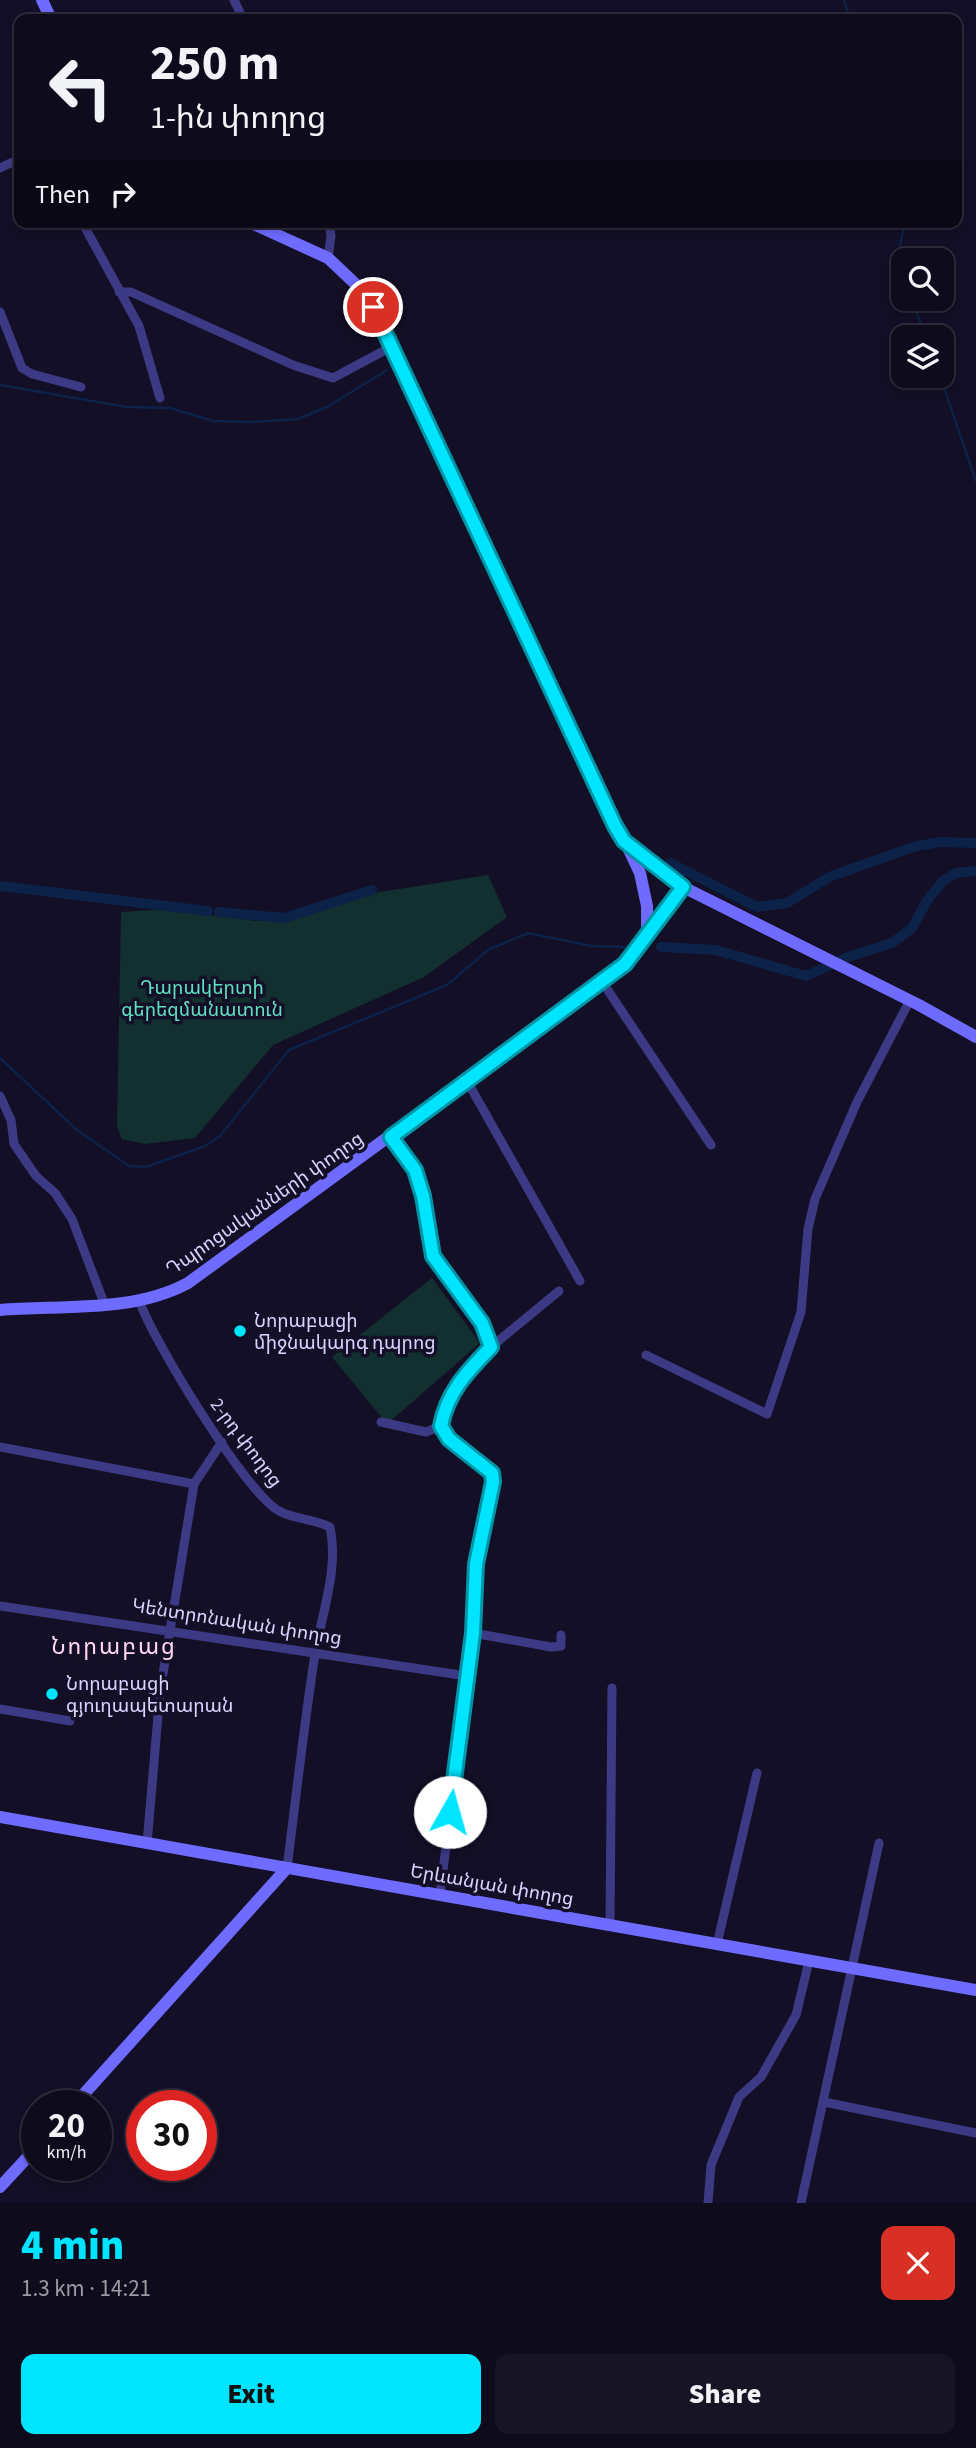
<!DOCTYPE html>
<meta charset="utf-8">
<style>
:root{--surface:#0e0b1c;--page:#171425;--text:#f1f3f6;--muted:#9b9ba3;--line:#2e2b3b;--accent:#00e5ff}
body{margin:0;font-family:"Source Sans 3","Noto Sans Armenian",sans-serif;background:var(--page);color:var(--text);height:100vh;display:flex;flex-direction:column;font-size:26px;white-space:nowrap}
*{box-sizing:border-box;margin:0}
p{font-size:23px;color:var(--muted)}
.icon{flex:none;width:38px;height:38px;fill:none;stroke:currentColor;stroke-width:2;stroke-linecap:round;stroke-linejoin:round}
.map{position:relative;height:2203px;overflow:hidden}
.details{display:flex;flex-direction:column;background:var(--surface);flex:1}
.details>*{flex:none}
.guide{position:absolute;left:14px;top:14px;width:948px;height:214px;border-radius:14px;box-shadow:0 4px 10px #0003,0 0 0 2px var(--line);background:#0e0b1c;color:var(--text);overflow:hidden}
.tools{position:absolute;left:891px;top:248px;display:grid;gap:14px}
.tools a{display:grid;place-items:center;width:63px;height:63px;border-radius:14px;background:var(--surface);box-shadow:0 4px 10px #0003,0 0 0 2px var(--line);font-size:35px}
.speed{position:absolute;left:21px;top:2090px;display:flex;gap:14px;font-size:35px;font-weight:700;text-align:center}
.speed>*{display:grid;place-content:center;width:91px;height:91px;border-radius:50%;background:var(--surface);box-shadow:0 4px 10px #0003,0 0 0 2px var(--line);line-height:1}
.speed small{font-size:18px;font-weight:400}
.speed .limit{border:10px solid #d22;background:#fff;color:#111}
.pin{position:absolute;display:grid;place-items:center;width:60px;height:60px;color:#fff;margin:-30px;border:4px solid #fff;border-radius:50%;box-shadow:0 2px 7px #0007}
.me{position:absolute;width:77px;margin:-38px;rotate:7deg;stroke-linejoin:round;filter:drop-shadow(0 0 5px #0008)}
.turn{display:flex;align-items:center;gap:24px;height:147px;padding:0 21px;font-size:32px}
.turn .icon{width:91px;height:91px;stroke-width:2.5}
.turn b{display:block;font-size:49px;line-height:60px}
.then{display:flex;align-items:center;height:66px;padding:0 21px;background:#0003;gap:14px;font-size:26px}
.round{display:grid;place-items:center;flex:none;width:74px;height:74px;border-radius:14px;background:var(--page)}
.summary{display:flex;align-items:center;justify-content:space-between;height:119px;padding:0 21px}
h1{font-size:42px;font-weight:800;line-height:52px;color:var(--accent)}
.primary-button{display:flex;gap:14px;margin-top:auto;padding:14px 21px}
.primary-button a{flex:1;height:80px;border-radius:14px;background:var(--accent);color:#111;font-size:28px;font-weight:800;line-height:80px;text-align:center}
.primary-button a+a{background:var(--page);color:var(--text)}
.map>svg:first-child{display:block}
</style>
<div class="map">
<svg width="976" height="2203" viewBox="0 0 976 2203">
<rect width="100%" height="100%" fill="#130f26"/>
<g fill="#12302f">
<polygon points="488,875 507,917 424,977 273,1045 195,1138 145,1144 122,1139 117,1127 121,912 167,909 256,921 289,921 380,892"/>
<polygon points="432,1278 480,1343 387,1424 332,1357"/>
</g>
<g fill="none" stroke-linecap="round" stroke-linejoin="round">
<g stroke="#0c2248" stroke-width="2.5">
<polyline points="844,0 850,19"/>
<polyline points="900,245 905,222"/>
<polyline points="899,259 903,276"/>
<polyline points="912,299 926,338"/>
<polyline points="940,376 976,481"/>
<polyline points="0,385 127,407 170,408 213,421 251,422 298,419 327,407 387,370"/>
<polyline points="0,1058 77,1130 129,1166 146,1167 205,1146 220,1136 289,1050 447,985 488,950 528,933 592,946 624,947"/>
</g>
<g stroke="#0c2248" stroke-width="10">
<polyline points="670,863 757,907 787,903 829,877 916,846 941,842 976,843"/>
<polyline points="0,886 208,911"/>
<polyline points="219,912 284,918 372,890"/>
<polyline points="661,947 716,950 806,976 848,957 892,943 912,928 928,899 943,881 956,873 976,871"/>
</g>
<g stroke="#3d3a85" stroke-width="9">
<polyline points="234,0 243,19"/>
<polyline points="0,168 19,159"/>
<polyline points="82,222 139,326 160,398"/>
<polyline points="328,258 331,236 329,222"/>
<polyline points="119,292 131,292 293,365 333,378 391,347"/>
<polyline points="0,312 22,368 32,374 81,387"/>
<polyline points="601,980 711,1145"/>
<polyline points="467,1081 580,1281"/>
<polyline points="0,1096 11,1120 14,1144 36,1176 55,1193 72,1219 104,1303"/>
<path d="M391,1137L415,1170L423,1196L433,1256L482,1323L491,1347C468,1371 447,1392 441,1426L449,1439L492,1473L493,1482L476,1564L473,1633L440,1894"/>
<path d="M139,1300C152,1339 246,1493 279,1511C293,1519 314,1519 330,1527C339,1568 322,1613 315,1654C304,1725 296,1797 287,1868"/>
<polyline points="491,1347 559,1291"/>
<polyline points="646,1355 767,1414 801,1312 808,1229 815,1199 857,1102 910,1000"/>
<polyline points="381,1422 426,1432 441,1426"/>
<polyline points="0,1447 194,1484"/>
<polyline points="0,1606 467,1676"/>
<polyline points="473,1633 551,1647 561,1646 561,1635"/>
<polyline points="0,1709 70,1721"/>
<polyline points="147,1844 160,1692 194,1484 222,1442"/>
<polyline points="610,1925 612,1688"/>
<polyline points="717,1944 757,1773"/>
<polyline points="824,2102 976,2133"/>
<polyline points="708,2203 711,2165 739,2097 761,2077 796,2015 809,1961"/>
<polyline points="801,2203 879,1843"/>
</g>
<g stroke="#6f6bff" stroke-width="12">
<polyline points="42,0 51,19"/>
<polyline points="249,222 328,258 366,294 640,873 647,906 647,938"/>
<polyline points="629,844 683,887 919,1005 976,1037"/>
<path d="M0,1310C61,1305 133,1313 188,1283L625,964L683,887"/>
<polyline points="0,1817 976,1990"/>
<polyline points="74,2105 287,1868"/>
<polyline points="0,2187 37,2147"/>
</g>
</g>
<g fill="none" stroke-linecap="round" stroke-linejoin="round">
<g stroke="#0095a6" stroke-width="18">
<path id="route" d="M373,307L615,826L624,841L683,887L625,964L391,1137L415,1170L423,1196L433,1256L482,1323L491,1347C468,1371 447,1392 441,1426L449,1439L492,1473L493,1482L476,1564L473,1633L450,1812"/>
</g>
<use href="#route" stroke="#00e5ff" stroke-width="12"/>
</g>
<g fill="#00e5ff" stroke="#130f26" stroke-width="2.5">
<circle cx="240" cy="1331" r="7"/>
<circle cx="52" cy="1694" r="7"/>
</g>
<g text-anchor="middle" stroke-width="7" stroke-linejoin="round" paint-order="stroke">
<g font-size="19" fill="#5fe0c0" stroke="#130f26">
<text x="202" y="994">Դարակերտի<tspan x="202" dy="22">գերեզմանատուն</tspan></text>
</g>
<g font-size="19" fill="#d9d4ff" stroke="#130f26">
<text transform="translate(264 1203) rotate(-35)" y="7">Դպրոցականների փողոց</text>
<text transform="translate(247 1442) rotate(53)" y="7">2-րդ փողոց</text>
<text transform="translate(237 1621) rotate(9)" y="7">Կենտրոնական փողոց</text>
<text transform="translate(492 1884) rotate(10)" y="7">Երևանյան փողոց</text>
</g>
<g font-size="19" fill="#d9d4ff" stroke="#130f26" text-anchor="start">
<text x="254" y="1327">Նորաբացի<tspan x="254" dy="22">միջնակարգ դպրոց</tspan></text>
<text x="66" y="1690">Նորաբացի<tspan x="66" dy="22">գյուղապետարան</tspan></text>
</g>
<g font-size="23" letter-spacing="2" fill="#ffd6f0" stroke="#130f26">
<text x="114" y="1654">Նորաբաց</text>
</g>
</g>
</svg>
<div class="tools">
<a><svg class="icon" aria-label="search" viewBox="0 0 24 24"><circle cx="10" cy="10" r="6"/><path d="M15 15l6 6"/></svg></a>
<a><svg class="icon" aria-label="layers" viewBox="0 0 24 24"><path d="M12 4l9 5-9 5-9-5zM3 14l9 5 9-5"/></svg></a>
</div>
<div class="speed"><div>20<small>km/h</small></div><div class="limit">30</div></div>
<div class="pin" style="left:373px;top:307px;background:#d93025"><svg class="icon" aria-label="arrive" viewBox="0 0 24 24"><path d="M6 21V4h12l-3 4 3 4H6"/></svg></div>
<svg class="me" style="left:450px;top:1812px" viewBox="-20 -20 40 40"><circle r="19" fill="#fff"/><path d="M0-13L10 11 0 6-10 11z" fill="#00e5ff"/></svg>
<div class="guide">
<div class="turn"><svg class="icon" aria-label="left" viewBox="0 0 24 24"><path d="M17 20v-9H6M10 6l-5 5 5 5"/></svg><div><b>250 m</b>1-ին փողոց</div></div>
<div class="then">Then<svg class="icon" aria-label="right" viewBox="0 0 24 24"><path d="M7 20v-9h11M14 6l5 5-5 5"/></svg></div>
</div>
</div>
<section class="details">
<div class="summary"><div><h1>4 min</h1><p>1.3 km · 14:21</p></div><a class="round" style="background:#d93025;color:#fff"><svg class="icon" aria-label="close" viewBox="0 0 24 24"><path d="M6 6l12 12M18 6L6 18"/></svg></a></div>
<div class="primary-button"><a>Exit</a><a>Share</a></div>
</section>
